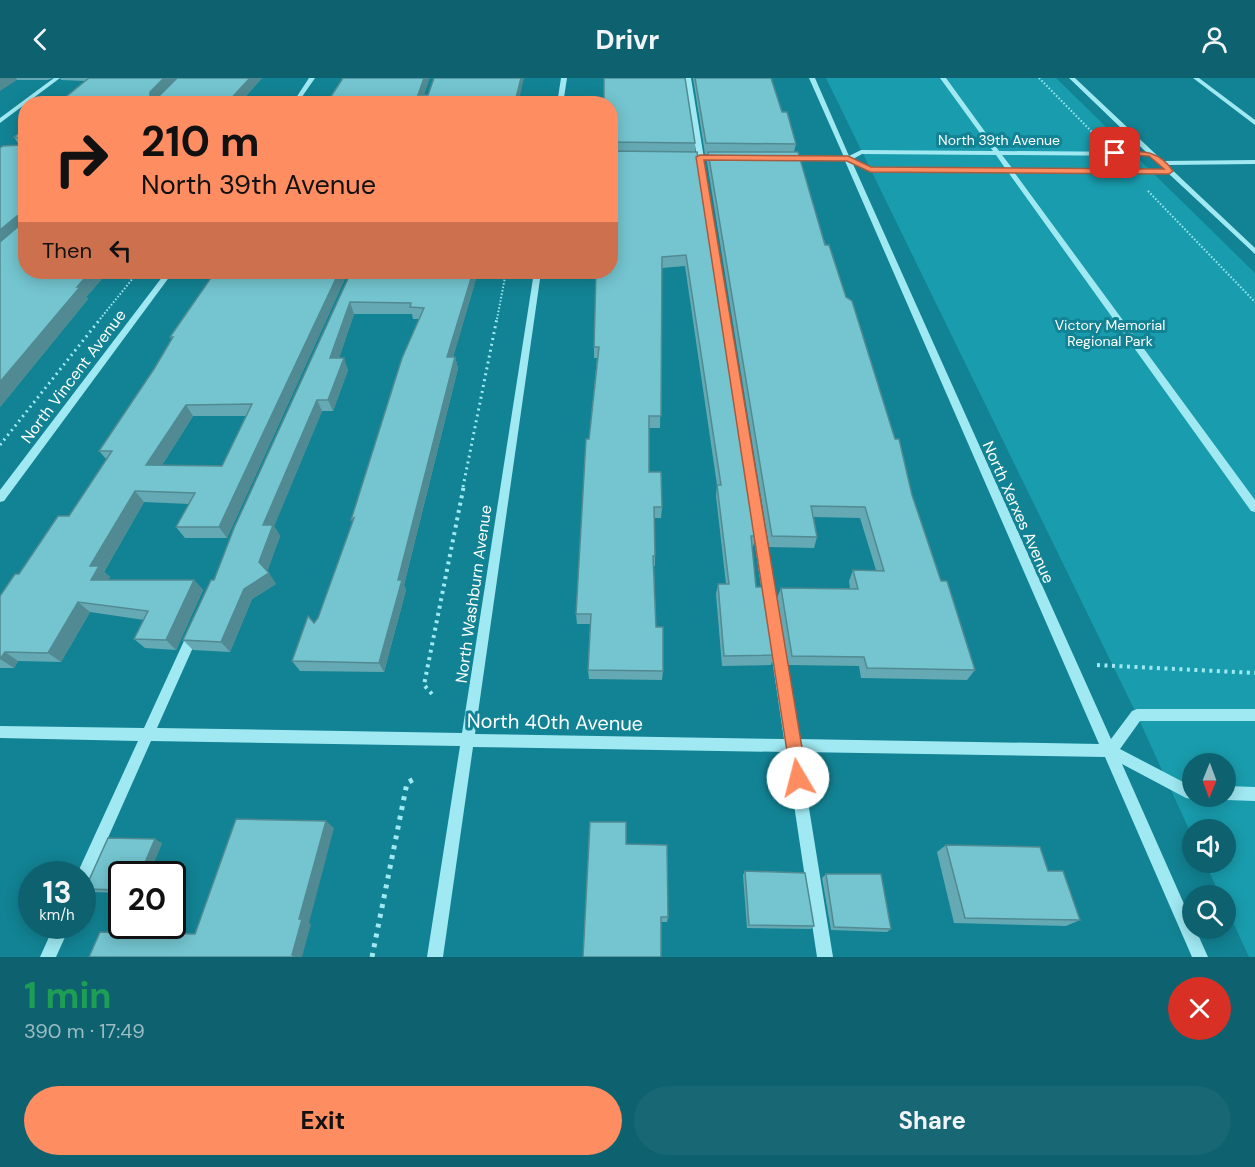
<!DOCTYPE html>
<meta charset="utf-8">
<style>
:root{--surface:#0e626f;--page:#176874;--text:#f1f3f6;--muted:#9bbcc3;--accent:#ff8d62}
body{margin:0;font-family:"DM Sans",sans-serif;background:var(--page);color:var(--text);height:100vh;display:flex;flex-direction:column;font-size:22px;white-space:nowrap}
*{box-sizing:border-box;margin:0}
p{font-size:20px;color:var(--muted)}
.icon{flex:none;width:33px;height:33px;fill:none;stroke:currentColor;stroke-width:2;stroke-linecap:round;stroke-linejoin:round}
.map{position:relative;height:879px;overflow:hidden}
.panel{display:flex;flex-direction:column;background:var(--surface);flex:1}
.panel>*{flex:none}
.top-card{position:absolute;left:18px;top:18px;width:600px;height:183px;border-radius:24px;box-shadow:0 3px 15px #0003;background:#ff8d62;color:#111;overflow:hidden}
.needle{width:39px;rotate:181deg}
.tools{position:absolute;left:1182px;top:675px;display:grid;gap:12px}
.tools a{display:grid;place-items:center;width:54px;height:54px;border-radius:50%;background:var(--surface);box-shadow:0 3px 15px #0003;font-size:30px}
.speed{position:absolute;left:18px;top:783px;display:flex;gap:12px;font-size:30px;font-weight:700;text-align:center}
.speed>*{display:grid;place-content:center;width:78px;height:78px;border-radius:50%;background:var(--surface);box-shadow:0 3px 15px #0003;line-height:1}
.speed small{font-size:15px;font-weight:400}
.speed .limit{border:3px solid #111;border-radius:9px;background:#fff;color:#111}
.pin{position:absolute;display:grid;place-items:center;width:51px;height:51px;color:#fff;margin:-26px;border-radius:12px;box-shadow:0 3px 9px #0006}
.me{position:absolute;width:66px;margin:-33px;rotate:352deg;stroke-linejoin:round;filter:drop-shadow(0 0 4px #0008)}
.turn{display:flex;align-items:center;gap:21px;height:126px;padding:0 24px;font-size:27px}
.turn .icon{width:78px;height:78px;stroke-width:2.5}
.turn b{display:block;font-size:42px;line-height:51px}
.then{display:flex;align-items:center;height:57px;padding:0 24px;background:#0003;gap:12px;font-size:22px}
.round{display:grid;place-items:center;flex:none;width:63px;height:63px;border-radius:32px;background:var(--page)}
.headline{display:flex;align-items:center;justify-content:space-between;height:102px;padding:0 24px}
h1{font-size:36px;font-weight:700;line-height:45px;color:#1e9e55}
.action{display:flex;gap:12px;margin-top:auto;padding:12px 24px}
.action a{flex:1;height:69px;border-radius:36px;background:var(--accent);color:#111;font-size:24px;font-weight:700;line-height:69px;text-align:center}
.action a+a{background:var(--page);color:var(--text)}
header{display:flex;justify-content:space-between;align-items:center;height:78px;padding:0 24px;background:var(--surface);font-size:27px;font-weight:700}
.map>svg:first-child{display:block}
</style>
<header><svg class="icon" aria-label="back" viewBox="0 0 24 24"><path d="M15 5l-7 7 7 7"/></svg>Drivr<svg class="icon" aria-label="person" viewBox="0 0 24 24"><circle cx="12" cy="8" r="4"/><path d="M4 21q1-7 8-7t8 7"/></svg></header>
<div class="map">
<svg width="1255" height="879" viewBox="0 0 1255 879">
<rect width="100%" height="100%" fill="#128394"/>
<path fill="#199dae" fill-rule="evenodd" d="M826,0H1056L1255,195V879H1249L1226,829V818L1220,817L1205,785L1226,784V752H1192V758L1137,637ZM1192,686H1226V718H1192Z"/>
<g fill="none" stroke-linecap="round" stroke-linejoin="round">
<g stroke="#a0e9f3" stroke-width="2" stroke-dasharray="1.5 2" stroke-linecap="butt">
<polyline points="1039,0 1093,55"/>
<polyline points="1148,113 1255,224"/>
<polyline points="100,241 138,194"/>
<polyline points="497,241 506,194"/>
</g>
<g stroke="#a0e9f3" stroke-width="3" stroke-dasharray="2 4" stroke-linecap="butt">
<polyline points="0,367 101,240"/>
<polyline points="463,409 497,240"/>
</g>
<g stroke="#a0e9f3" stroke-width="4" stroke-dasharray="3 4.5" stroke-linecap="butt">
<polyline points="1097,587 1255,595"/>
<polyline points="432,616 424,607 464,407"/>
</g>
<polyline stroke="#a0e9f3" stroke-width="5" stroke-dasharray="4 6" stroke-linecap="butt" points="372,879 407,705 414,701"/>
<g fill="#a0e9f3" fill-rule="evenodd">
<polygon points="54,0 60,0 0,45 0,40"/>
<polygon points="309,0 315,0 297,26 292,26"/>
<polygon points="561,0 567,0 563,26 557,26"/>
<path d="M685,0H691L798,661L1099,666L845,83L788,82L785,80L788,78L844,79L809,0H815L849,78L861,72L993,73L940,0H946L999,73L1146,74L1069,0H1075L1163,83L1255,82V86L1167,87L1255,170V176L1168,95L1014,94L1255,422V434L1251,433L1008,94L870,93L853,86L1111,661L1132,633L1137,631H1255V643H1140L1120,671L1187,706L1192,707V718L1197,719L1192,721L1186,720L1122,686L1192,844V850H1195L1208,879H1192L1105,679L800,674L833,879H817L786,674L473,669L443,879H427L460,668L151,663L87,807L82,809V796H77L138,663L0,660V648L144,650L189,552L193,551L197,552L199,556L157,650L462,655L534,194H541L475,656L784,661ZM862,76L996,77L1005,90L871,89L853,81ZM1002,77L1150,78L1164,91L1012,90Z"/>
<polygon points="1193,0 1199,0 1255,42 1255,47"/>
<polygon points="166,194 173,194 4,423 0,424 0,412"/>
<polygon points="1226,708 1255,709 1255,723 1226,722 1221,720 1221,718 1226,718"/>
<polygon points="54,848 70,848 56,879 40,879"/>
</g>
</g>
<g fill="#64a9b3" fill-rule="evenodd">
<polygon points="0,0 53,0 48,2 17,2"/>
<polygon points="60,0 262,0 239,26 57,26 86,3 61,2"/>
<polygon points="693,0 771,0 782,34 796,66 794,74 941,503 975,592 967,602 861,600 859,588 788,587 777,520 781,510 850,511 849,503 853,492 876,492 860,440 814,439 817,459 814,470 769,469 707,84 707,76 705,76"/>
<polygon points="610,26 695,65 695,73 756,458 753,469 752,469 756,509 774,577 771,587 722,588 716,516 718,506 726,506 716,418 717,407 685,188 662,190 660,350 649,350 649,394 662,429 661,440 655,440 655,488 654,488 656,549 663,593 662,602 589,601 588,592 590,546 577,546 576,536 589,361 597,280 594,280 594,269 610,194"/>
<polygon points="26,50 26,194 108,194 86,219 88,221 0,329 0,70 19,67 14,59"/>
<path d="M215,194H348L227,460H185L176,449L189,426L144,424L104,494L110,499L108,502H194L203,512L176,572L145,570L134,561L144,542L90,534L61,584L18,583L14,590H0V518L69,438L107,382L99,373L154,291L172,262L170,259ZM193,338H246L222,388L162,387Z"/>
<polygon points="351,194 478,194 453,279 455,279 458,290 404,507 406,512 384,594 300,593 292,583 318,540 352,445 419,241 413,241 412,236 354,236 339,280 348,292 333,333 322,333 274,448 280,458 267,493 276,506 252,521 230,574 193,572 183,562 214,502"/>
<polygon points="162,765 149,796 122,796 122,815 93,814 85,811"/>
<polygon points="626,766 668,839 667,844 661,844 583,879"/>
<polygon points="946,767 1048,793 1080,842 1066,848 954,845 937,774"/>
<polygon points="745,793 814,848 811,851 747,850 743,797"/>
<polygon points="826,796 891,851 887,854 831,852 822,800"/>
</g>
<g fill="#518a92">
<polygon points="0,0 16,0 17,2 0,13"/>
<polygon points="164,0 179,0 154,24 150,18 150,14"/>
<polygon points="250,0 262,0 239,26 226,26"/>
<polygon points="424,0 430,0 421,26 418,17"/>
<polygon points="521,0 524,0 518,26 515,26"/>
<polygon points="17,138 25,149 0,171 0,152"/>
<polygon points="90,194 108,194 86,219 88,221 0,329 0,304"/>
<polygon points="339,194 348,194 227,460 219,449"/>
<polygon points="473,194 478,194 450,290 447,279"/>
<polygon points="350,224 354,236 335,292 330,280"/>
<polygon points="455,279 458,290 404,507 406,512 384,594 379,585 398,502"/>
<polygon points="344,280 348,292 333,333 328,322"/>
<polygon points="317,322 322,333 274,448 280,458 267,495 259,484 263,447"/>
<polygon points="186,327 193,338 155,398 146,387"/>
<polygon points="135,413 144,424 104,494 110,499 102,512 91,502 90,488"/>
<polygon points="269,495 276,506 252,521 230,574 221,564 244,511"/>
<polygon points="194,502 203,512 176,572 166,562"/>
<polygon points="78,524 90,534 61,584 48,575"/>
<polygon points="5,574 18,583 14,590 0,581"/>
<polygon points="326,743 334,750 309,845 311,846 302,879 296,879 292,877 299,841"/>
<polygon points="155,761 162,765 149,796 140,796"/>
</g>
<g fill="#74c5d0" stroke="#518a92" stroke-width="1.5" fill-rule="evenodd">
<polygon points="89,0 164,0 150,14 150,18 159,18 177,0 250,0 226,26 57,26"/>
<polygon points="343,0 424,0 418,17 428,17 434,0 521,0 515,24 512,24 511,26 326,26"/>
<polygon points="604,0 685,0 695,65 610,64 610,26 604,26"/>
<polygon points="695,0 771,0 782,34 787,34 796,66 706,65"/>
<polygon points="26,50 26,194 90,194 77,209 80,209 0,304 0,164 20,147 20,138 17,138 0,152 0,70 3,68 21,67 21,60 14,59"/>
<polygon points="610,73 697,74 756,458 751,458 756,509 764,509 774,577 724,578 718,506 729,506 717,407 721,407 686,177 662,179 661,338 649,338 649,394 661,394 662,429 654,429 655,478 653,478 656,549 663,549 663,593 588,592 591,536 576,536 586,361 589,361 599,269 594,269 596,194 610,194"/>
<polygon points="708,74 798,74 825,167 829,167 846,219 852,223 895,361 899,361 912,417 941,503 947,503 975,592 867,590 864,579 792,578 781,510 858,511 853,492 884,493 865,429 811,428 817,459 772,458"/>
<path d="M215,194H339L219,449H176L195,415L135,413L90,488H99L91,502H194L166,562L134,561L148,533L78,524L48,575L5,574L0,581V518L15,496H19L58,438H69L112,373H99L154,291L173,259H170ZM252,326L222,388L146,387L186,327Z"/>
<polygon points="351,194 473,194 447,279 455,279 398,502 402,502 379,585 292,583 308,538 314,545 318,540 354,440 351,442 402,280 424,230 410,229 411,225 350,224 330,280 344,280 328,322 317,322 263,447 273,447 259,484 269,495 244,511 221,564 183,562 211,502 214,502 234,450"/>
<polygon points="236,741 326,743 299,841 302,841 292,877 300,879 89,879 100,854 195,856"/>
<polygon points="590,744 626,744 626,766 667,767 668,839 661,839 661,879 583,879"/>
<polygon points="108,760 155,761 140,796 122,796 122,812 85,811"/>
<polygon points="946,767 1040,769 1048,793 1063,793 1080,842 965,840"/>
<polygon points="745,793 805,795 814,848 749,847"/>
<polygon points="826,796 881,796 891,851 834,849"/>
</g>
<path fill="#ff8d62" stroke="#a65c40" stroke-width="1.5" d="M1115,73C1140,73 1158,71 1173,93L1169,96L870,94L847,83L704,82L807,700L804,706L798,709L792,706L696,79L700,77L848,78L871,89L1164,91L1149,78L1112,77Z"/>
<g text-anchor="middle" stroke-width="6" stroke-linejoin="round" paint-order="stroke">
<g font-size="14" fill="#fff" stroke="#128394">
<text x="999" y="67">North 39th Avenue</text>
</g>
<g font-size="14" fill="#fff" stroke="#128394">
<text x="1110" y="252">Victory Memorial<tspan x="1110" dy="16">Regional Park</tspan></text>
</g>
<g font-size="16" fill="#fff" stroke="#128394">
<text transform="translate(73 298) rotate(-53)" y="6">North Vincent Avenue</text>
<text transform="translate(1019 434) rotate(66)" y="6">North Xerxes Avenue</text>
<text transform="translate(473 516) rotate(-82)" y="6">North Washburn Avenue</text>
</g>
<g font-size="20" fill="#fff" stroke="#128394">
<text transform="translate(555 644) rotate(1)" y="7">North 40th Avenue</text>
</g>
</g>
</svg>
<div class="tools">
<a><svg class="needle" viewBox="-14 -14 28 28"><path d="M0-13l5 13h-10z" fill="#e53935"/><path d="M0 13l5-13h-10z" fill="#9bbcc3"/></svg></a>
<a><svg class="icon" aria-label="sound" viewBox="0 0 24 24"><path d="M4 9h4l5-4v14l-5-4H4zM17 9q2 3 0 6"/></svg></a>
<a><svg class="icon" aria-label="search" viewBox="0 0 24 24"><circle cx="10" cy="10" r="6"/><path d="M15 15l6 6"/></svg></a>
</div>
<div class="speed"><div>13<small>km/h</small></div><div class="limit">20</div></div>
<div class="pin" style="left:1115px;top:75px;background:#d93025"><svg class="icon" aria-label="arrive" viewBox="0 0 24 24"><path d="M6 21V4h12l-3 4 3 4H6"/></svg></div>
<svg class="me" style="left:798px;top:700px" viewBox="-20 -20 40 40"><circle r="19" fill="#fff"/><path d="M0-13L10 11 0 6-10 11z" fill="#ff8d62"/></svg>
<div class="top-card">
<div class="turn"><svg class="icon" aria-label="right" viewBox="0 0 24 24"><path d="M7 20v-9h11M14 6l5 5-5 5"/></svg><div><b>210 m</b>North 39th Avenue</div></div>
<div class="then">Then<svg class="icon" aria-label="left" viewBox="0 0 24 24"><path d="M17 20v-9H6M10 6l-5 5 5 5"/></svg></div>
</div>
</div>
<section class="panel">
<div class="headline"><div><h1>1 min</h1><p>390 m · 17:49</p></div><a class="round" style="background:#d93025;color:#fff"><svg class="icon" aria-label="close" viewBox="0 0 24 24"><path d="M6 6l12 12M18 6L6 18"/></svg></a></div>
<div class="action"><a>Exit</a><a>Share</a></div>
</section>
